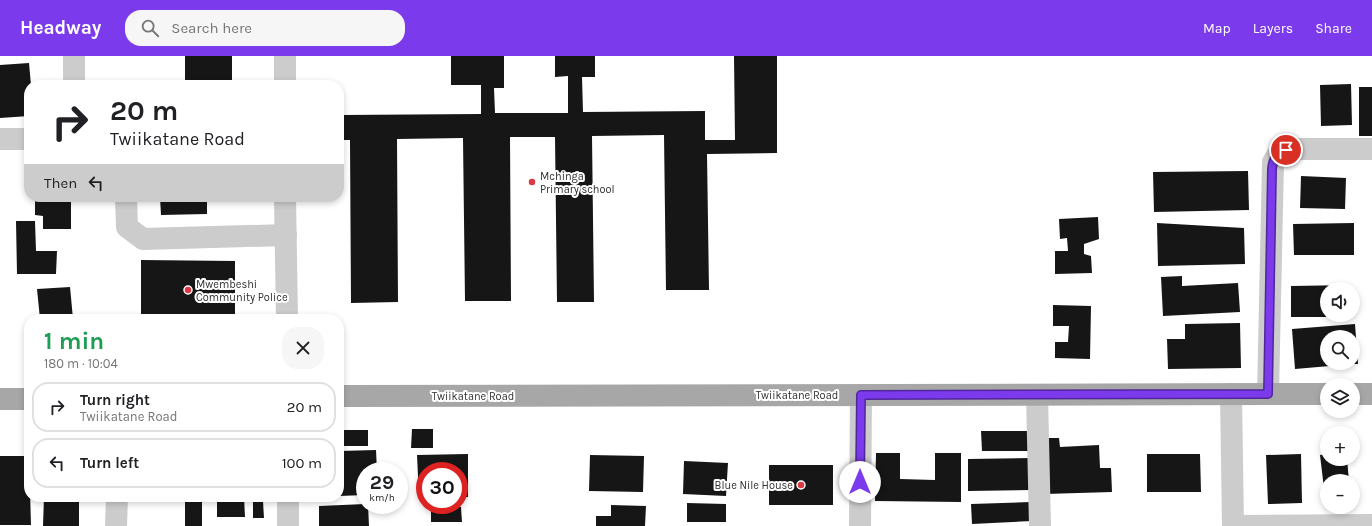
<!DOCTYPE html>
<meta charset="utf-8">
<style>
:root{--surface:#fff;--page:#f6f6f6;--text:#202124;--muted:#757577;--line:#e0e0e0;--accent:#7c3aed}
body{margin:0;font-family:Karla,sans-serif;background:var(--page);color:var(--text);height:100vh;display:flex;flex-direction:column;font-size:15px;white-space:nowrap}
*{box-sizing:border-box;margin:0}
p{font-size:13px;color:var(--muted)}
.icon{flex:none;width:22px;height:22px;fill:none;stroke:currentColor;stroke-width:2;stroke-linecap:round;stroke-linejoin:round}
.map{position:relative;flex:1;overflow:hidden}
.drawer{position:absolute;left:24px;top:258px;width:320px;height:188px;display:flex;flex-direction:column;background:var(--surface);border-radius:16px;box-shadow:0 2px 6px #0003}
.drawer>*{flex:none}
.top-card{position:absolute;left:24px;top:24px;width:320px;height:122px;border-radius:16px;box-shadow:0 2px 6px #0003;background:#fff;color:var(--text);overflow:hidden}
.buttons{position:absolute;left:1320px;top:226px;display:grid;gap:8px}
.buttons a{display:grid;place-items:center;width:40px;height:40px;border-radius:50%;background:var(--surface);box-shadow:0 2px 6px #0003;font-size:20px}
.speed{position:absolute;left:356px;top:406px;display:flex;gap:8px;font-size:20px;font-weight:700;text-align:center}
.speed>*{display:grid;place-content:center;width:52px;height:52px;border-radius:50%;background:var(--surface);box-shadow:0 2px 6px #0003;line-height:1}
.speed small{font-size:10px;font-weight:400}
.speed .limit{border:6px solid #d22;background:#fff;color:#111}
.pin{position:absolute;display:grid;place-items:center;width:34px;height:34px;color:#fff;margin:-17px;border:2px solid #fff;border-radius:50%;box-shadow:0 1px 4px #0007}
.me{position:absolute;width:44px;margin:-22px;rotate:0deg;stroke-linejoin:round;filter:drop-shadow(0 0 3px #0008)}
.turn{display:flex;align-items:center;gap:14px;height:84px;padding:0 20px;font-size:18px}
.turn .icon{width:52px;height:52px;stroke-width:2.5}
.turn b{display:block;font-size:28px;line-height:34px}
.then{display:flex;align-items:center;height:38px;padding:0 20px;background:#0003;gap:8px;font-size:15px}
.round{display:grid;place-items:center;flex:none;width:42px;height:42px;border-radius:16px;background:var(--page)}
.overview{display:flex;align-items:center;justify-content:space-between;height:68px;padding:0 20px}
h1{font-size:24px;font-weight:700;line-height:30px;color:#1e9e55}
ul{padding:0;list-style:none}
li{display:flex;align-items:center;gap:12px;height:50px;margin:0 8px 6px;padding:0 12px;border:2px solid var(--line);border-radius:16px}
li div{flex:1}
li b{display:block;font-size:15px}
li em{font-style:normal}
header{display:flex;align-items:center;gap:24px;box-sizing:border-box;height:56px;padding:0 20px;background:var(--accent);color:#fff}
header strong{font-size:19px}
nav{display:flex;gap:22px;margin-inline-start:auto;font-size:14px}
.search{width:280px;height:36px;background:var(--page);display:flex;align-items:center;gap:10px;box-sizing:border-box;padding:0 14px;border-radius:16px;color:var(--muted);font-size:15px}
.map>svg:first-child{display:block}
</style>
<header>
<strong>Headway</strong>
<div class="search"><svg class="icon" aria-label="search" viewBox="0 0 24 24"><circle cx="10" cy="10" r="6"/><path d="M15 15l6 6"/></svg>Search here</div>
<nav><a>Map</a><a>Layers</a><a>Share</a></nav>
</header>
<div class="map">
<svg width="1372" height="470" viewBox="0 0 1372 470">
<rect width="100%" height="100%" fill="#fff"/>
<g fill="#161616">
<rect x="185" y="0" width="47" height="29"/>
<polygon points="451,0 504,0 504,32 494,32 495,57 568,57 568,20 555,21 555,0 595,0 595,21 582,21 583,56 705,55 705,84 735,84 734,0 777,0 777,97 707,98 709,234 666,234 664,79 592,80 594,246 557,246 555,81 510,81 511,245 465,245 463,82 397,83 398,246 351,247 350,84 341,84 341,59 481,58 481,29 451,29"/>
<polygon points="29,7 31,29 29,29 29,60 0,62 0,9"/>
<polygon points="1351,28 1352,69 1321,70 1320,29"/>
<rect x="1359" y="31" width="13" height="49"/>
<polygon points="1248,115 1249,154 1154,156 1153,116"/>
<polygon points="1301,120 1346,122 1345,153 1300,152"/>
<polygon points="35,141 71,141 71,173 43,173 43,160 35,159"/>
<polygon points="160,141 207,141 207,158 161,159"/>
<polygon points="1098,161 1099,183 1084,188 1084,198 1091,200 1092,217 1055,218 1055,195 1068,195 1067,182 1060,183 1059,163"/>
<polygon points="16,165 35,165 36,195 57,195 56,218 17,218"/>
<polygon points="1157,167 1244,172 1245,208 1158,210"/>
<polygon points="1354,167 1354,199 1294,199 1293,168"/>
<polygon points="141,204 235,205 235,263 141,263"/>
<polygon points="1182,220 1182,230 1238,227 1240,256 1163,260 1161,221"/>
<polygon points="1351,229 1351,233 1327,233 1327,259 1351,259 1351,261 1291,261 1291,230"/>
<polygon points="70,231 73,263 40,263 37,233"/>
<polygon points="1053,249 1091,250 1090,303 1055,302 1055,286 1068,286 1069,270 1053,270"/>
<polygon points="1240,267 1241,312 1168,313 1167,283 1185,283 1185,268"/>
<polygon points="1355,268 1358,308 1353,308 1353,281 1327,281 1327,307 1353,308 1295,313 1292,273"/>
<polygon points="412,373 433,373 433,392 411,392"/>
<rect x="339" y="374" width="29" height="16"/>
<polygon points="981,375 1029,375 1030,395 982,395"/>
<polygon points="1043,382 1059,382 1060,391 1099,389 1100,412 1111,412 1112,436 1045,438"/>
<polygon points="376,394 377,415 365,415 365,439 339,440 339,395"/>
<polygon points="876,397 900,397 900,423 935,424 935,397 961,397 961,446 875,445"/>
<polygon points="468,398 468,441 459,441 459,415 425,415 425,442 419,442 417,399"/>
<polygon points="1147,398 1200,398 1201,436 1147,436"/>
<polygon points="1301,398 1302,447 1268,448 1266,399"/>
<polygon points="1327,398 1327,403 1347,403 1349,425 1327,425 1327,441 1325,441 1320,399"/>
<polygon points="590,399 644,400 643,436 589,435"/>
<polygon points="0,400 29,400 31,469 0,469"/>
<polygon points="1030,402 1031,434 968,435 968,403"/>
<polygon points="684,405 728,407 726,440 683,438"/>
<rect x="769" y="409" width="64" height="40"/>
<polygon points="44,441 79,441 79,470 43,470"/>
<rect x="185" y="441" width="17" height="29"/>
<polygon points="217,441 244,441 245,461 217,461"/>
<polygon points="253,444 263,445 264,462 253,462"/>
<polygon points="1031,446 1032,465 972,468 971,448"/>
<polygon points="687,447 726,448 726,466 687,466"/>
<polygon points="365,448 368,449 369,470 319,470 319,450"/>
<polygon points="611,449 646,450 645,470 596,470 596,460 611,460"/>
<polygon points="431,450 461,451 462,466 431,466"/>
</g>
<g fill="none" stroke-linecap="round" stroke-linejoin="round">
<g stroke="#ccc" stroke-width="22">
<polyline points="74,29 74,0"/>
<polyline points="285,29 285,0"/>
<polyline points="0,83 29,83"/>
<polyline points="126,141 127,171 143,183 286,179"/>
<polyline points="285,141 287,263"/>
<polyline points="1231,338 1233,470"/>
<polyline points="1268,338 1273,106 1278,98 1294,93 1372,93"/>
<polyline points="1037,339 1040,470"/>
<polyline points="288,441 288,470"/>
<polyline points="116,470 117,441"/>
<polyline points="860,470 861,339"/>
<polyline points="1233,470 1372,469"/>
</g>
<g stroke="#a7a7a7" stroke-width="22">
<polyline points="1353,338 1372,338"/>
<polyline points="339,340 1327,338"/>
<polyline points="0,343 29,343"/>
</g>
</g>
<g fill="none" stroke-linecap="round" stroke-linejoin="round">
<g stroke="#51269a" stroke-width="10">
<path id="route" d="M860,426L861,339L1268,338L1272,113C1273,102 1277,98 1286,94"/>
</g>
<use href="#route" stroke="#7c3aed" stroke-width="7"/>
</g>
<g fill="#df3743" stroke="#fff" stroke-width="1.5">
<circle cx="532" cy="126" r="4"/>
<circle cx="188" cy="234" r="4"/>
<circle cx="801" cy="429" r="4"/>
</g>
<g text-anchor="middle" stroke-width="4" stroke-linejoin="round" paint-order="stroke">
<g font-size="11" fill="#2f2f2f" stroke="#fff" text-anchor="start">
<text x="540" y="124">Mchinga<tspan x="540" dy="13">Primary school</tspan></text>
<text x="196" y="232">Mwembeshi<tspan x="196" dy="13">Community Police</tspan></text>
<text x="793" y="433" text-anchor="end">Blue Nile House</text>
</g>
<g font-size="11" fill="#2f2f2f" stroke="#fff">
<text x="797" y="343">Twiikatane Road</text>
<text x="473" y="344">Twiikatane Road</text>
</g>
</g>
</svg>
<div class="buttons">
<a><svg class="icon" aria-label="sound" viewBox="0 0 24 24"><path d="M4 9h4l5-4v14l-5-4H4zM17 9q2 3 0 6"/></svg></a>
<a><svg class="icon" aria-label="search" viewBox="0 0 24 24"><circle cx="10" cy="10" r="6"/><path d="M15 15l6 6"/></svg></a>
<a><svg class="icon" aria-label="layers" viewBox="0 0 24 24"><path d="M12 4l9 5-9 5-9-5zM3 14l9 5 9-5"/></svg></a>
<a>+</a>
<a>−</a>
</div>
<div class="speed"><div>29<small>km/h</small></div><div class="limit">30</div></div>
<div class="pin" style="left:1286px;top:94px;background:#d93025"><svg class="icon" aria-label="arrive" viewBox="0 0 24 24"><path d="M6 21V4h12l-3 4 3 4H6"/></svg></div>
<svg class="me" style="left:860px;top:426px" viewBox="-20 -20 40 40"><circle r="19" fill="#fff"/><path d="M0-13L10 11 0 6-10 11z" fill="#7c3aed"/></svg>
<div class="top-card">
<div class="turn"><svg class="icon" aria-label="right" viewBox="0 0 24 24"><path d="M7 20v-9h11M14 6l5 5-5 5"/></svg><div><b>20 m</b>Twiikatane Road</div></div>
<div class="then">Then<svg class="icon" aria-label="left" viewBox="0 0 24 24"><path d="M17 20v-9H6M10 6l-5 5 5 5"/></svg></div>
</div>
<section class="drawer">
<div class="overview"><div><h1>1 min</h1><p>180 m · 10:04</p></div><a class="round"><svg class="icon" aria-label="close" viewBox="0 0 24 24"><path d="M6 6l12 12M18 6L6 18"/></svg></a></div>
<ul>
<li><svg class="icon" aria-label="right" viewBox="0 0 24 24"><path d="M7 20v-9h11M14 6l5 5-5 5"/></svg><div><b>Turn right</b><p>Twiikatane Road</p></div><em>20 m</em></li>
<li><svg class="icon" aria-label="left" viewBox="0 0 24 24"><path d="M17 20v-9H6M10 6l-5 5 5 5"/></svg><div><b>Turn left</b></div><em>100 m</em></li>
</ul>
</section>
</div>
